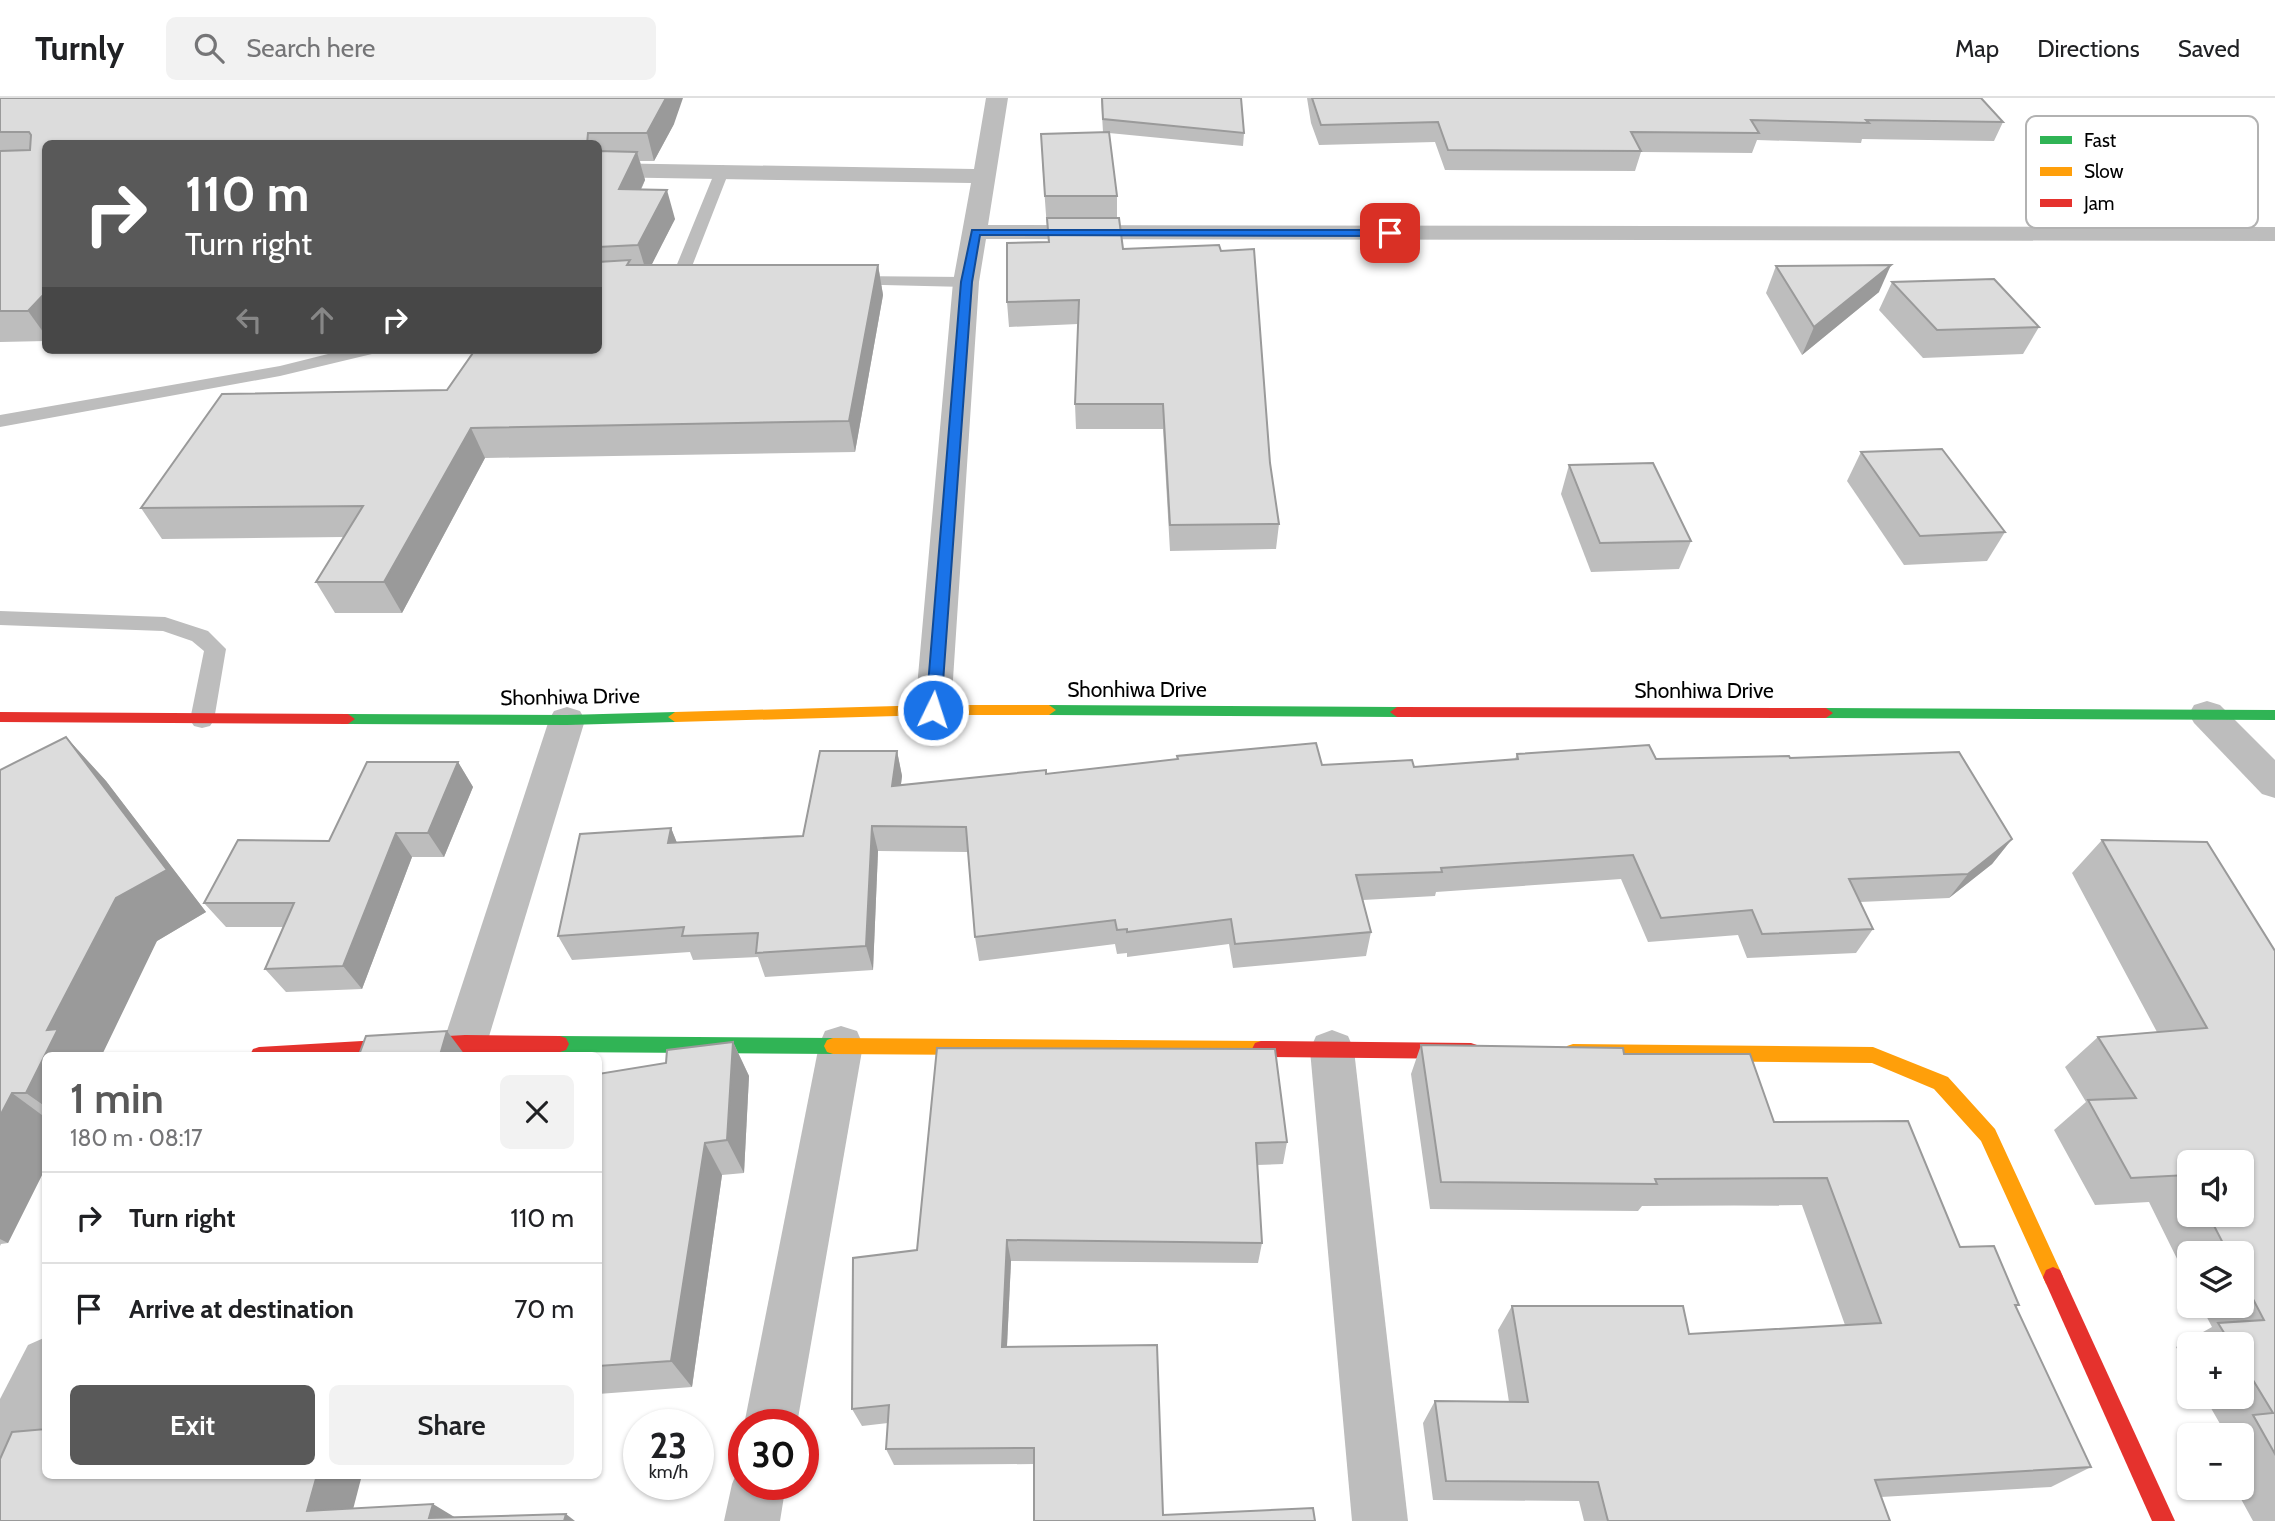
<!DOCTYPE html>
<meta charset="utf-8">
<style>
:root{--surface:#fff;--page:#f2f2f2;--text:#202124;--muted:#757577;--line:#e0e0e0;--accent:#595959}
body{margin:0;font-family:Cabin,sans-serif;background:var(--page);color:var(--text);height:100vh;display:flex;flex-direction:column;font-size:26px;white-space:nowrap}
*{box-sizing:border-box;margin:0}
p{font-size:23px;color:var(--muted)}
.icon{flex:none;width:38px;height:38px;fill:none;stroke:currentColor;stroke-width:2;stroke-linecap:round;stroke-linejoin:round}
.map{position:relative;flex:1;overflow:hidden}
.details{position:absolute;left:42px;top:954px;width:560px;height:427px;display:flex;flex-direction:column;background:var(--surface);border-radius:10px;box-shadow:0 2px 5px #0004}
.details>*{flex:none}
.banner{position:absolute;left:42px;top:42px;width:560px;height:214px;border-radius:10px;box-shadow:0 2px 5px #0004;background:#595959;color:#fff;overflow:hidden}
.buttons{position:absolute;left:2177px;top:1052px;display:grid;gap:14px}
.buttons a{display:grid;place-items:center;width:77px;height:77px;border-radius:10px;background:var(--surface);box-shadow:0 2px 5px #0004;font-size:35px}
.speed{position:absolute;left:623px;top:1311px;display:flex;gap:14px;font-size:35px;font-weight:700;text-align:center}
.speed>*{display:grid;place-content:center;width:91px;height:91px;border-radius:50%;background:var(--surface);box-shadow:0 2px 5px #0004;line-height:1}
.speed small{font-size:18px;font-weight:400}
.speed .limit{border:10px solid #d22;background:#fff;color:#111}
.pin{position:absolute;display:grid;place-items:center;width:60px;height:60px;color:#fff;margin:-30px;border-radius:14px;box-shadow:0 4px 10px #0006}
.me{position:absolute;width:77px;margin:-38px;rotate:4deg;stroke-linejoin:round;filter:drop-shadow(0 0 5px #0008)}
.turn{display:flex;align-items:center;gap:24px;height:147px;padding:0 28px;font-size:32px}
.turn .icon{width:91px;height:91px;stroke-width:2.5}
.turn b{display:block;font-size:49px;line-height:60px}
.lanes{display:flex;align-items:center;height:66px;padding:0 28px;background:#0003;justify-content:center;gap:35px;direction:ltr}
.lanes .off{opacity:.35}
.round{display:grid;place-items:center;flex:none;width:74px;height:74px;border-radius:10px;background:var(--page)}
.head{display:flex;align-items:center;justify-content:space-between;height:119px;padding:0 28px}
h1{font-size:42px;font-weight:600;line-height:52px;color:var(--accent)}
.cta{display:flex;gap:14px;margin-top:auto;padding:14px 28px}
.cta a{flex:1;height:80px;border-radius:10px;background:var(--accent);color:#fff;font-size:28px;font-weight:600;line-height:80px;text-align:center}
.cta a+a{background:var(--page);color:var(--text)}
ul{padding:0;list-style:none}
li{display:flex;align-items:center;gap:21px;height:91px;padding:0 28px;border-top:2px solid var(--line)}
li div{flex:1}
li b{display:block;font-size:26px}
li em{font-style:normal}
header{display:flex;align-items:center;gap:42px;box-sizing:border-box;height:98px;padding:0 35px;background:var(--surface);border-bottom:2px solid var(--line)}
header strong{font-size:33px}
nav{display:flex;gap:38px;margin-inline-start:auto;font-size:24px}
.search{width:490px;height:63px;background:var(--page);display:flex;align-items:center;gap:18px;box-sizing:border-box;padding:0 24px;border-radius:10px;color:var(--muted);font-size:26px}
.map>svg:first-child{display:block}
</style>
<header>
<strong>Turnly</strong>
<div class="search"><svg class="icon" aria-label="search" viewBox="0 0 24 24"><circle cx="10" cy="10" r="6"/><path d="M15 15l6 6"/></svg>Search here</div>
<nav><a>Map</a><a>Directions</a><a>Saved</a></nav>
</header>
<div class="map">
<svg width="2275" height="1423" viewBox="0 0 2275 1423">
<rect width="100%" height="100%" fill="#fff"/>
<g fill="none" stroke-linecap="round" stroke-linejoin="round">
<g fill="#bdbdbd" fill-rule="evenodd">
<polygon points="723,67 730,71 689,176 702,178 704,181 696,186 673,184 671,181 716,71"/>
<polygon points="848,178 966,179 974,184 966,189 842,186 840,183"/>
<polygon points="344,252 375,252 372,256 280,278 0,329 0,317 280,268"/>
<polygon points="0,513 165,519 208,533 226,551 214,622 210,628 202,630 194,628 190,622 204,553 192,543 163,533 0,527"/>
</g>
<g fill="#bdbdbd" fill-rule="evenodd">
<polygon points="986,0 1008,0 988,127 2275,129 2275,143 986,141 979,184 951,612 946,621 933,625 920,621 915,612 953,184 971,85 598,79 598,65 974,71"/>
<polygon points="2207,603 2220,607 2275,662 2275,700 2262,696 2194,625 2189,616 2194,607"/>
<polygon points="567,609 580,613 585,622 487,945 481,957 449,957 443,945 549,622 554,613"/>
<polygon points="841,928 857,933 863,947 797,1326 744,1327 819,947 825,933"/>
<polygon points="1332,932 1348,938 1354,952 1408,1423 1352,1423 1310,952 1316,938"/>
<polygon points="46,1239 46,1322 19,1377 0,1385 0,1301 28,1247"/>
<polygon points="744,1365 744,1386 786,1386 780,1423 724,1423 732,1386 740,1367"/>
</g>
<g fill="#30b455" fill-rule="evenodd">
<polygon points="1049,607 1397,609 1404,614 1397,619 1049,617 1042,612"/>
<polygon points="1826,610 2275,612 2275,622 1826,620 1819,615"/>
<polygon points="675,614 682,619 675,624 567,627 348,626 341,621 348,616 567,617"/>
<polygon points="560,938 833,940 839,942 842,948 839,954 833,956 560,954 554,952 551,946 554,940"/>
</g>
<g fill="#ff9f0a" fill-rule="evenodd">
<polygon points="933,607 1049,607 1056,612 1049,617 933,617 675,624 668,619 675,614"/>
<polygon points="833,940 1261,943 1267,945 1270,951 1267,957 1261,959 833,956 827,954 824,948 827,942"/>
<polygon points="1573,946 1873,949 1948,979 1995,1031 2060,1172 2063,1179 2060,1186 2053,1189 2046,1186 1981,1043 1934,991 1872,965 1573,962 1567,960 1564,954 1567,948"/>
</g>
<g fill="#e5322d" fill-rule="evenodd">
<polygon points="1397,609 1826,610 1833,615 1826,620 1397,619 1390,614"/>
<polygon points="0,614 348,616 355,621 348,626 0,624"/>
<polygon points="465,937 560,938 566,940 569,946 566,952 560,954 250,957 253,951 259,949"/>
<polygon points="1261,943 1471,945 1477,947 1480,953 1477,959 1471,961 1261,959 1255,957 1252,951 1255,945"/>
<polygon points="2053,1169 2060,1172 2175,1423 2152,1423 2043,1179 2046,1172"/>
</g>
</g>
<g fill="#bdbdbd" fill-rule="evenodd">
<polygon points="0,0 674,26 654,63 640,63 645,82 641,92 675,121 651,167 878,167 883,197 855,354 485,360 402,515 335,515 316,484 343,439 162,441 141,410 447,292 598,252 598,46 46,46 46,243 0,244"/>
<polygon points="1101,0 1244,35 1243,48 1109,35 1117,98 1117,120 1123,151 1270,365 1279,426 1276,451 1170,453 1163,331 1076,331 1075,306 1078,226 1009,229 1007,204 1048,144 1042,62 1103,34"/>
<polygon points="1307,0 1981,0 2003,24 1994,43 1862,41 1861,45 1757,42 1752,55 1641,54 1635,73 1445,72 1435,44 1319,47 1311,25"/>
<polygon points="1776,168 1879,194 1802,257 1766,195"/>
<polygon points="1892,184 2039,229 2023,256 1923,260 1879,212"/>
<polygon points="1861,354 2005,434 1987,463 1904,467 1847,383"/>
<polygon points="1569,367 1691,443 1679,471 1591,474 1561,396"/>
<polygon points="66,639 106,683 206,814 157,843 46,957 46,1069 8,1145 1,1146 0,1148 0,672"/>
<polygon points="897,653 902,678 901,687 1046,676 1322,667 1414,669 1515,661 1517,656 1656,661 1790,660 2012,741 1992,766 1949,800 1860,804 1873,831 1856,855 1747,860 1738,837 1648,844 1621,781 1436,794 1435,798 1363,802 1371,834 1366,858 1233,870 1229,846 1127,859 1127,855 1117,856 1115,846 979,863 975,839 968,754 878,753 873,872 765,879 758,859 693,862 690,854 572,862 558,838 671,730 677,745 803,738"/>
<polygon points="458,664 473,689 444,759 412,759 362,891 286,894 265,871 284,829 226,829 204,805 329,743"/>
<path d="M2102,742L2275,853V1423H2253L2235,1390H2242V1337H2209L2223,1331L2204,1298H2242V1246H2189V1272L2176,1249L2212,1229L2201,1208H2242V1155H2189V1185L2149,1104L2095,1107L2054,1032L2086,1004L2065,969L2098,939L2157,934L2072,775ZM2189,1064L2242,1116H2189Z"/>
<polygon points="733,944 749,978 744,1075 722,1077 692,1289 598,1296 598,976 666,965"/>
<polygon points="1421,947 1624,956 1774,1024 1960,1149 2019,1207 2016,1209 2091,1369 2051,1389 1881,1399 1890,1423 1584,1423 1579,1403 1433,1402 1423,1325 1435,1303 1509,1304 1498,1232 1512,1208 1689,1236 1845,1227 1802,1107 1642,1108 1638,1113 1430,1111 1411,976"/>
<polygon points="937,950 1287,1044 1283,1066 1257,1067 1262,1145 1258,1165 1011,1163 1007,1249 1157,1247 1034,1423 1034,1366 894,1367 886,1351 888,1325 862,1328 852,1311 917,1152"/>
</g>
<g fill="#9a9a9a">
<polygon points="666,0 683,0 674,26 654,63 647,35"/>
<polygon points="637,54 645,82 627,120 619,91"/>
<polygon points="667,92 675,121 647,176 638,147"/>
<polygon points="878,167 883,197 855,354 849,323"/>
<polygon points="1891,167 1879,194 1802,257 1814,229"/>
<polygon points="46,194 46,238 28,213"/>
<polygon points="471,330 485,360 402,515 384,484"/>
<polygon points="66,639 106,683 206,814 157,843 102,957 46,957 46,1009 26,995 47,932"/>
<polygon points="897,653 902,678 897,714 892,688"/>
<polygon points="458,664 473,689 444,759 428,735"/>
<polygon points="872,728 878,753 873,872 866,848"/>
<polygon points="671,730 681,755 668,745"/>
<polygon points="396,735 412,759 362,891 343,868"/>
<polygon points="2012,741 1992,766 1949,800 1968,776"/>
<polygon points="447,933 465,957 440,957"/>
<polygon points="733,944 749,978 744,1075 727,1042"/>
<polygon points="12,995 46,1020 46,1069 8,1145 0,1141 0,1018"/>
<polygon points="705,1045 722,1077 692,1289 671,1263"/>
<polygon points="1007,1142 1011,1163 1006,1267 1002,1249"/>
<polygon points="317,1377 362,1377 350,1423 307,1413"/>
<polygon points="433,1406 461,1423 429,1420"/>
<polygon points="566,1416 575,1423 564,1423"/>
</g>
<g fill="#dcdcdc" stroke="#9a9a9a" stroke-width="2">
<polygon points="0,0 666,0 647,35 588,35 587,46 46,46 46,194 28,213 0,213 0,53 30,52 31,37 29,34 0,34"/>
<polygon points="1102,0 1241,0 1244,35 1103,21"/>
<polygon points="1312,0 1981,0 2003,24 1866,22 1869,25 1751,22 1759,35 1631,34 1641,53 1448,52 1438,24 1321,27"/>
<polygon points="1109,34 1117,98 1045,98 1041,36"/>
<polygon points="598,53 637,54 619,91 667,92 638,147 598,149"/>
<polygon points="1047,120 1119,120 1123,151 1219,147 1221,153 1254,151 1270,365 1279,426 1170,427 1163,306 1075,306 1079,202 1007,204 1007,145 1049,144"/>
<polygon points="630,162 627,167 878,167 849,323 471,330 384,484 316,484 363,408 141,410 222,296 447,292 475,252 598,252 598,164"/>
<polygon points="1891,167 1814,229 1776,168"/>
<polygon points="1994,181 2039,229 1937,232 1892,184"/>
<polygon points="1942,351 2005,434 1920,438 1861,354"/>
<polygon points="1653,365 1691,443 1600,445 1569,367"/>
<polygon points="66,639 167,772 116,800 47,932 58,931 26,995 12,995 0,1018 0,672"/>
<polygon points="1316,645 1322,667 1412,662 1414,669 1518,661 1517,656 1649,647 1656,661 1789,658 1790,660 1959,654 2012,741 1968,776 1849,781 1873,831 1762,836 1752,812 1661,820 1633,757 1441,770 1442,774 1356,777 1371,834 1235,846 1231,821 1127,834 1127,831 1117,832 1115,822 975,839 966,729 872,728 866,848 756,855 758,835 682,838 684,829 558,838 580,736 671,730 668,745 803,738 820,653 897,653 892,688 1046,672 1046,676 1178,661 1177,658"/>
<polygon points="367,664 458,664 428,735 396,735 343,868 265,871 294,805 204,805 238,742 329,743"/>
<polygon points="2102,742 2207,744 2275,853 2275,1356 2253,1317 2273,1315 2242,1264 2242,1246 2231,1246 2218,1225 2264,1222 2242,1180 2242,1155 2228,1155 2208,1116 2242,1116 2242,1064 2189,1064 2189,1081 2187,1077 2131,1080 2088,1002 2136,1000 2098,939 2207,930"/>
<polygon points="447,933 440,957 359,957 366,938"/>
<polygon points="733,944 727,1042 705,1045 671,1263 598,1268 598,976 666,965 667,952"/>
<polygon points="1421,947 1623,950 1624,956 1750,956 1774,1024 1908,1023 1960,1149 1994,1148 2019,1207 2015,1207 2091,1369 1875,1382 1890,1423 1608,1423 1598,1384 1446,1383 1435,1303 1528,1304 1512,1208 1683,1208 1689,1236 1881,1225 1827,1080 1655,1081 1657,1086 1441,1084"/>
<polygon points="937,950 1275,951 1287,1044 1256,1045 1262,1145 1007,1142 1002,1249 1157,1247 1163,1417 1313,1410 1315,1423 1034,1423 1034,1350 886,1351 889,1307 852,1311 853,1160 917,1152"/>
<polygon points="46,1331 46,1377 317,1377 307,1413 433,1406 429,1420 566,1416 564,1423 0,1423 0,1361 12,1334"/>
</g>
<polygon fill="#1a73e8" stroke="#114b97" stroke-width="2" points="972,132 1390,132 1395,135 1390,138 980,137 972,184 941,612 933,617 926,612 961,184"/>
<g text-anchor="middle" stroke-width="5" stroke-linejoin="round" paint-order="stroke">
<g font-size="21" fill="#000" stroke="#fff">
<text x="1137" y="599">Shonhiwa Drive</text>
<text x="1704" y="600">Shonhiwa Drive</text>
<text transform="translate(570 599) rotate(-1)" y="7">Shonhiwa Drive</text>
</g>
</g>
<rect x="2026" y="18" width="232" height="112" rx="10" fill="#fff" stroke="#b2b2b2" stroke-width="2"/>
<rect x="2040" y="38" width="32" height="8" fill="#30b455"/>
<rect x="2040" y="69" width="32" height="9" fill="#ff9f0a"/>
<rect x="2040" y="101" width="32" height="8" fill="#e5322d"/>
<g font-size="19" fill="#000">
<text x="2084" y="49">Fast</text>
<text x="2084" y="80">Slow</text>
<text x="2084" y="112">Jam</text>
</g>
</svg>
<div class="buttons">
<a><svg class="icon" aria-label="sound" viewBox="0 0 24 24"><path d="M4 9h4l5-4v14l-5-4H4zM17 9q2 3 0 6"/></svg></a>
<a><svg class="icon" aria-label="layers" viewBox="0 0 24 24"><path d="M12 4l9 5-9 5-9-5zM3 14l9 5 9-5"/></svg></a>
<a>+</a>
<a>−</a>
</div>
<div class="speed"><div>23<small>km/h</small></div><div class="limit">30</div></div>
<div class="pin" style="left:1390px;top:135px;background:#d93025"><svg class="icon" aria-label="arrive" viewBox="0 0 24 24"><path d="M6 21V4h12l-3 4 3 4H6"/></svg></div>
<svg class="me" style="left:933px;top:612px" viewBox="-20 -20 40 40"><circle r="17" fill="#1a73e8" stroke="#fff" stroke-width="3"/><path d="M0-11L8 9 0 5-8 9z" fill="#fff"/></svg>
<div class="banner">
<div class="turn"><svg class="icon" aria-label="right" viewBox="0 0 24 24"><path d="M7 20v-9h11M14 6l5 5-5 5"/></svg><div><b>110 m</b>Turn right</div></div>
<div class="lanes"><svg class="icon off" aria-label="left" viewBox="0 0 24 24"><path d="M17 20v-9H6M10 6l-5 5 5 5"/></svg><svg class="icon off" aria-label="ahead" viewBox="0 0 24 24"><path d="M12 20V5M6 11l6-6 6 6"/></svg><svg class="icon" aria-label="right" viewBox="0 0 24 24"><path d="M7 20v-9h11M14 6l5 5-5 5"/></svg></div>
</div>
<section class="details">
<div class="head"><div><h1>1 min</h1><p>180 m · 08:17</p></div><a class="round"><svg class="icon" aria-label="close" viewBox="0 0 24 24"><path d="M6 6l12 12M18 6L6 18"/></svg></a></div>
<ul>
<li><svg class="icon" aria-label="right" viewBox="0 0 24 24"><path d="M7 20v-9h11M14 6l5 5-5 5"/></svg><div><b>Turn right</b></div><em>110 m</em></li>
<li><svg class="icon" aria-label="arrive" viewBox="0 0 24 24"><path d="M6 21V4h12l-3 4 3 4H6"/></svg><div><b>Arrive at destination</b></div><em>70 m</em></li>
</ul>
<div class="cta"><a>Exit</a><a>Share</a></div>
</section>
</div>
